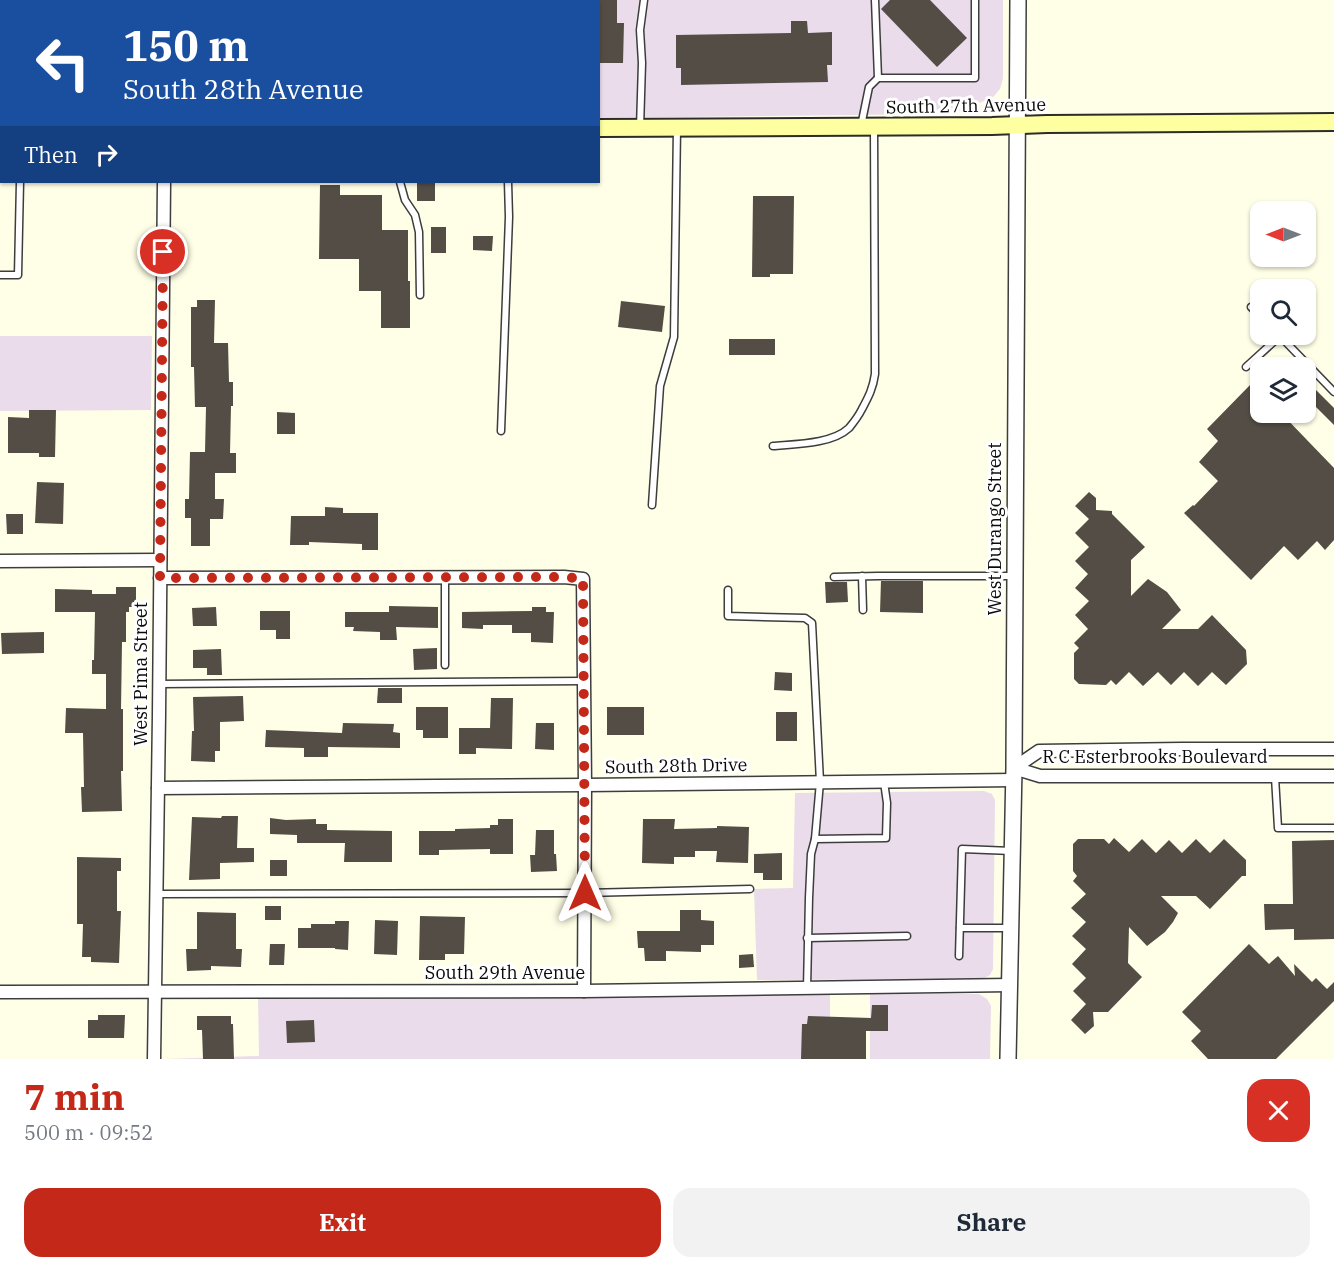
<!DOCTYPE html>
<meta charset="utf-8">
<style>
:root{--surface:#fff;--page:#f2f2f3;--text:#1f2937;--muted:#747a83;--accent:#c32818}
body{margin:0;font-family:"IBM Plex Serif",serif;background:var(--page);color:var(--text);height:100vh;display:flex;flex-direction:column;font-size:22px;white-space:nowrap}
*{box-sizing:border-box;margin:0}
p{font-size:20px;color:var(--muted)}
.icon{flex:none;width:33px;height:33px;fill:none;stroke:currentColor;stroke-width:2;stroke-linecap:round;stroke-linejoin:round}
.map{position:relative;height:1059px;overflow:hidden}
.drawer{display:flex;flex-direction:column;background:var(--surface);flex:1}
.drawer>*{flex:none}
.hud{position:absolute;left:0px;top:0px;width:600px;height:183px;box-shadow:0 2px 4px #0004;background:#1a4fa0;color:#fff;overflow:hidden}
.needle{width:39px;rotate:270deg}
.tools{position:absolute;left:1250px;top:201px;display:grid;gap:12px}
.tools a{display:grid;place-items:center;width:66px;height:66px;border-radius:12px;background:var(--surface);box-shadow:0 2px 4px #0004;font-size:30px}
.pin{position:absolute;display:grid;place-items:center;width:51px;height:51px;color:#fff;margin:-26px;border:3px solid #fff;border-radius:50%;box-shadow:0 2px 6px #0007}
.me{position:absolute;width:66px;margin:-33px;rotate:0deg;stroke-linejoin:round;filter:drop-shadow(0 0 4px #0008)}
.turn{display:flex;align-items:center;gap:21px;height:126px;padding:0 24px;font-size:27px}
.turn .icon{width:78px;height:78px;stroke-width:2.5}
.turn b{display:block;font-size:42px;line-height:51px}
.then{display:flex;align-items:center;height:57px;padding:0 24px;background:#0003;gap:12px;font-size:22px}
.round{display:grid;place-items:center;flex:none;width:63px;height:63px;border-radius:18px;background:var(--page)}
.headline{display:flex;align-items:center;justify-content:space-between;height:102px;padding:0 24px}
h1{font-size:36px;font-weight:800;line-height:45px;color:var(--accent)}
.button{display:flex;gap:12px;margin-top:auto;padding:12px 24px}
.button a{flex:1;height:69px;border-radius:18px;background:var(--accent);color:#fff;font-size:24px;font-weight:800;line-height:69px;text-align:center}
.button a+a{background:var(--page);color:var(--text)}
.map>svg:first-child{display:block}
</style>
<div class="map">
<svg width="1334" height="1059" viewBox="0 0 1334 1059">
<rect width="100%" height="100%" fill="#fffee6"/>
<g fill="#eadcea">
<polygon points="0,0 1003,0 1003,78 1000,89 993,97 963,110 941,114 599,118 598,2 2,2 2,122 0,122"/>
<polygon points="0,336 152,336 151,410 0,411"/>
<polygon points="984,791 992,794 995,800 993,969 990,975 983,979 757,980 754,889 793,888 795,793"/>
<polygon points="870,994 979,994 987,999 991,1006 990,1059 870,1059"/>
<polygon points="258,995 830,995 830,1059 165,1059 259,1056"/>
</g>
<g fill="#534d45">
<polygon points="598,0 617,0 617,23 624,23 623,63 598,63"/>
<polygon points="890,0 930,0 967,38 937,67 881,9"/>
<polygon points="791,21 807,21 808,33 832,32 832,65 827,65 828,82 681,85 681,68 676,68 676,35 791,33"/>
<rect x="417" y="182" width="18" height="19"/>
<polygon points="320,185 340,185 340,195 382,195 382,230 408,230 408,281 410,281 410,328 381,328 381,291 359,291 359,259 319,259"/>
<polygon points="753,196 794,196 793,274 770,274 770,277 752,277"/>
<rect x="431" y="227" width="15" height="26"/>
<polygon points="473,236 493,236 492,251 473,250"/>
<polygon points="197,300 215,300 214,343 228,343 229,382 233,382 233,406 231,406 230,453 236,453 236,473 215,473 215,499 224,499 223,519 210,519 210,546 191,546 191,518 185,518 185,499 189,499 190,452 205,452 206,407 195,407 194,367 191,367 191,307 197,307"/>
<polygon points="621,301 665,306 662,332 618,327"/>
<rect x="729" y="339" width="46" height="16"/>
<polygon points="1305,379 1334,408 1334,425 1305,396"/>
<polygon points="1251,384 1260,393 1260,412 1280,412 1334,468 1334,540 1325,550 1317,541 1298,560 1284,546 1251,580 1184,513 1193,505 1194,506 1218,481 1199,462 1218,441 1207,429"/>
<polygon points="29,410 56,410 55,457 39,457 39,453 8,453 8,417 29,418"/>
<polygon points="277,412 295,413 295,434 277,434"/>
<polygon points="37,482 64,483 63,524 35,523"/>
<polygon points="1089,492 1096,498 1096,510 1112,511 1112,514 1145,547 1131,560 1131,596 1148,579 1167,592 1181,610 1162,629 1198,629 1212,615 1246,650 1247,664 1226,685 1212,672 1198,686 1184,672 1171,685 1158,672 1143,686 1129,672 1116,685 1111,680 1106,685 1079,684 1074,679 1074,653 1079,648 1074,643 1088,629 1075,615 1089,601 1075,588 1088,574 1075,561 1089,547 1075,533 1089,519 1075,506"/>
<polygon points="325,507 343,508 343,513 378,513 378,550 362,550 362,544 309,542 309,545 290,545 291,516 325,516"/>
<polygon points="6,514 23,514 23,534 7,534"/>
<polygon points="881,581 923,581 923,613 880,612"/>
<polygon points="825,582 847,582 848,602 826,603"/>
<polygon points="116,587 136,587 136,607 129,607 129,612 126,612 126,642 122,642 121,709 123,709 123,771 121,771 122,811 82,812 81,787 84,787 83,733 65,733 66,708 106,709 106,674 92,674 92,660 94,660 95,612 55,612 55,589 92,590 92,594 116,594"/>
<polygon points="389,606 438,607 438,628 396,627 397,640 380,640 380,632 353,631 354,627 345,627 345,612 389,612"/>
<polygon points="216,607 217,626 193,626 192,608"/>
<polygon points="532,607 546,607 546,612 554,612 553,643 531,642 531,633 512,633 512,625 483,625 483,629 462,628 462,612 532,611"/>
<polygon points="260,611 290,611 290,639 276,639 276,630 260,630"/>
<polygon points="44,632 44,653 2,654 1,633"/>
<polygon points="437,648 437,669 414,670 413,649"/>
<polygon points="221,649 222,675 207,675 207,668 193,668 193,650"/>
<polygon points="775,672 792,673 792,691 774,690"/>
<polygon points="378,688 402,688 402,703 377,703"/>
<polygon points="243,696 244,721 220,722 220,751 215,751 215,762 191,761 192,731 194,731 193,697"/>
<polygon points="491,698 513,698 512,749 476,748 476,754 459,754 459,728 490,728"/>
<polygon points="416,707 448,707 448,738 423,738 423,730 416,730"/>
<rect x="607" y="707" width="37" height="28"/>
<rect x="776" y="712" width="21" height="29"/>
<polygon points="343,723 394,724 393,732 400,733 400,748 328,747 328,757 304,757 304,748 265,747 266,730 342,733"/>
<polygon points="536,723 554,723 554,750 535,749"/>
<polygon points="222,816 238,816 237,848 254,848 254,862 220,863 220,879 189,880 192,817 221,818"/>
<polygon points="270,818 286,820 316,819 316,824 327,824 327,830 392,831 392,862 344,862 345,843 297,843 297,835 270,834"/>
<polygon points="498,819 513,819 513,854 490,854 490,849 439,850 439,855 419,855 419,831 455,831 455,829 490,828 490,825 498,825"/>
<polygon points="643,819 675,819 674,829 717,828 717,826 749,827 748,863 716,862 717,851 695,851 695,857 674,857 674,864 642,863"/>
<polygon points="536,830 554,830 554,854 556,854 557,871 531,872 530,855 535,855"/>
<polygon points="1114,838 1129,852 1142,839 1156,853 1169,840 1182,853 1196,839 1210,853 1224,839 1246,860 1246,876 1242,876 1210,909 1196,896 1161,896 1178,913 1173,922 1165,932 1147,946 1129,927 1128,963 1142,977 1108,1012 1093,1012 1094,1026 1085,1034 1071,1020 1086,1004 1073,991 1086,978 1072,964 1086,949 1072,936 1086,922 1071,908 1086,894 1073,881 1077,876 1073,871 1073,844 1078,839 1104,839 1109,844"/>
<polygon points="1334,840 1334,939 1294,940 1294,929 1265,930 1264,904 1293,904 1292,841"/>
<polygon points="782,853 782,880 763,880 763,873 754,873 754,854"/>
<polygon points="77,857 121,858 121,871 117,871 117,911 121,911 119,963 91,962 91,957 82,957 83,924 77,924"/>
<rect x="270" y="860" width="17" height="16"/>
<rect x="265" y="906" width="16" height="14"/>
<polygon points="680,910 701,910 701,920 714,921 714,945 701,945 701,952 666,951 666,961 645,961 644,948 638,948 637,931 680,931"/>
<polygon points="197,912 236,913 236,949 242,949 241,967 211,966 211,970 187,971 186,949 197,949"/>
<polygon points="420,916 465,917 464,954 445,954 445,960 419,960"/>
<polygon points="375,920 398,921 397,955 374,954"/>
<polygon points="335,921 349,921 348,950 335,949 335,948 298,948 298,928 311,928 311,924 335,924"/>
<polygon points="270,944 285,944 284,965 269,965"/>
<polygon points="1249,944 1269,964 1278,956 1295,976 1294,964 1312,982 1316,978 1327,989 1334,982 1334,1001 1276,1059 1208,1059 1191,1041 1201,1031 1182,1012"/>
<polygon points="753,954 754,967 739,968 739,955"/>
<polygon points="872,1005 888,1005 888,1031 866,1031 866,1059 801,1059 802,1024 807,1024 808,1016 871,1018"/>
<polygon points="98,1015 125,1015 124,1038 88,1038 88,1020 98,1020"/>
<polygon points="197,1016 231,1016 231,1024 233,1024 234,1059 203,1059 202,1030 197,1030"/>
<polygon points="314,1020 315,1042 287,1043 286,1021"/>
</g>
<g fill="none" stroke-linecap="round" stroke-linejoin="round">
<g stroke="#3d3d3d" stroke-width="9">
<g id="service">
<polyline points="340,0 340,2"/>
<polyline points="875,0 878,78"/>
<polyline points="141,2 141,0"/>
<polyline points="211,2 211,0"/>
<polyline points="0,32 2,32"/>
<polyline points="0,73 2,73"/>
<polyline points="861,126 869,87 878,78 975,78 975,0"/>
<polyline points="640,128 642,63 640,30 644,0"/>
<polyline points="400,182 405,200 415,215 419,232 420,295"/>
<polyline points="0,275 18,275 20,182"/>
<polyline points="1251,307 1260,316"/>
<polyline points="1246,367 1280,336 1334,392"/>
<polyline points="501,431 509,217 508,182"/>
<path d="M773,446C796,444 832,444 849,428C854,422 859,415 862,409C869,396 873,388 875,374L874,127"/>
<polyline points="652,505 660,386 674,337 677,128"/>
<polyline points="862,576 863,610"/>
<polyline points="834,577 878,576 1014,576"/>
<polyline points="445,578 445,665"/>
<polyline points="728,590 728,616 805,618 812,623 820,782 815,839 886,838 887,803 884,782"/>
<polyline points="159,684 584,681"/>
<polyline points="1275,777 1278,828 1334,828"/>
<polyline points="157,894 585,893 750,889"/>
<polyline points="960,928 1011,928"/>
<polyline points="807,938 907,936"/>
<polyline points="959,956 962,849 1012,851"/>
<polyline points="807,988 809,898 811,854 815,839"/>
</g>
</g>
<g stroke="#3d3d3d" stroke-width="15">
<g id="minor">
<polyline points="0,561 160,560"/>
<polyline points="160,578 564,577 583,579 585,785 584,991"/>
<polyline points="1014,768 1039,751 1182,749 1334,749"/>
<polyline points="1014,768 1040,776 1334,776"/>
<polyline points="158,788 585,785 1014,780"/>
<polyline points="0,992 584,991 1010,985"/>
<polyline points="154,1059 159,715 164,182"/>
</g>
</g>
<g stroke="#3d3d3d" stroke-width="18">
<polyline id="tertiary" points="1008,1059 1014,768 1018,0"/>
</g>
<g stroke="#2c2c2c" stroke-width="20">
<g id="secondary">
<polyline points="598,128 992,126 1047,124 1334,122"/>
<polyline points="0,130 2,130"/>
</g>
</g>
<use href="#service" stroke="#fff" stroke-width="6"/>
<use href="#minor" stroke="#fff" stroke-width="12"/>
<use href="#tertiary" stroke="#fff" stroke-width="15"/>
<use href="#secondary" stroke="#fdffa1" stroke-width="16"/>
</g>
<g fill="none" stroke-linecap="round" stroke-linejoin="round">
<polyline stroke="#c32818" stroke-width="10" stroke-dasharray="0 18" points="163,252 160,578 564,577 583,579 585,893"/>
</g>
<g text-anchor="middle" stroke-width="6" stroke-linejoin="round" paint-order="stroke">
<g font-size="18" fill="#0a0a0a" stroke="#fff">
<text transform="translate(966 106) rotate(-1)" y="6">South 27th Avenue</text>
<text transform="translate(995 529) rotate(-90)" y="6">West Durango Street</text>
<text transform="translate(141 674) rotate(-90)" y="6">West Pima Street</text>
<text x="1155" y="763">R C Esterbrooks Boulevard</text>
<text transform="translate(676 766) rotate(-1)" y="6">South 28th Drive</text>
<text x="505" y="979">South 29th Avenue</text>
</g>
</g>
</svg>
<div class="tools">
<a><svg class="needle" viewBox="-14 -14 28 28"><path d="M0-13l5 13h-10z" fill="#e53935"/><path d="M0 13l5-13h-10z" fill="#747a83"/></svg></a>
<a><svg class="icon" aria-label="search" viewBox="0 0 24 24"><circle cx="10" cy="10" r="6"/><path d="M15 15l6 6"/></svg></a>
<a><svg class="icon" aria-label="layers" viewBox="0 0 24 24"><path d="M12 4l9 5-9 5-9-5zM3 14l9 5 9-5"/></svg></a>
</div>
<div class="pin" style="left:163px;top:252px;background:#d93025"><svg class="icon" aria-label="arrive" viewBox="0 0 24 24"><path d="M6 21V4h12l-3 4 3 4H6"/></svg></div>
<svg class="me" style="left:585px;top:893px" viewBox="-20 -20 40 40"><path d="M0-17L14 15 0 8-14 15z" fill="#c32818" stroke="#fff" stroke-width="4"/></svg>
<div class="hud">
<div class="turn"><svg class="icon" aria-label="left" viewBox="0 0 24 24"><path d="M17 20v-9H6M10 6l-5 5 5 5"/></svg><div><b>150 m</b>South 28th Avenue</div></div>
<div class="then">Then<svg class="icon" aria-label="right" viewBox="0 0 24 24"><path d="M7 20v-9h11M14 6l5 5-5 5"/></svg></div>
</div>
</div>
<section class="drawer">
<div class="headline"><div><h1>7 min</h1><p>500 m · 09:52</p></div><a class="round" style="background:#d93025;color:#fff"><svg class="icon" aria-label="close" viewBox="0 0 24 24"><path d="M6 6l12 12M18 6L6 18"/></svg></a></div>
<div class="button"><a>Exit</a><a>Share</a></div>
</section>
